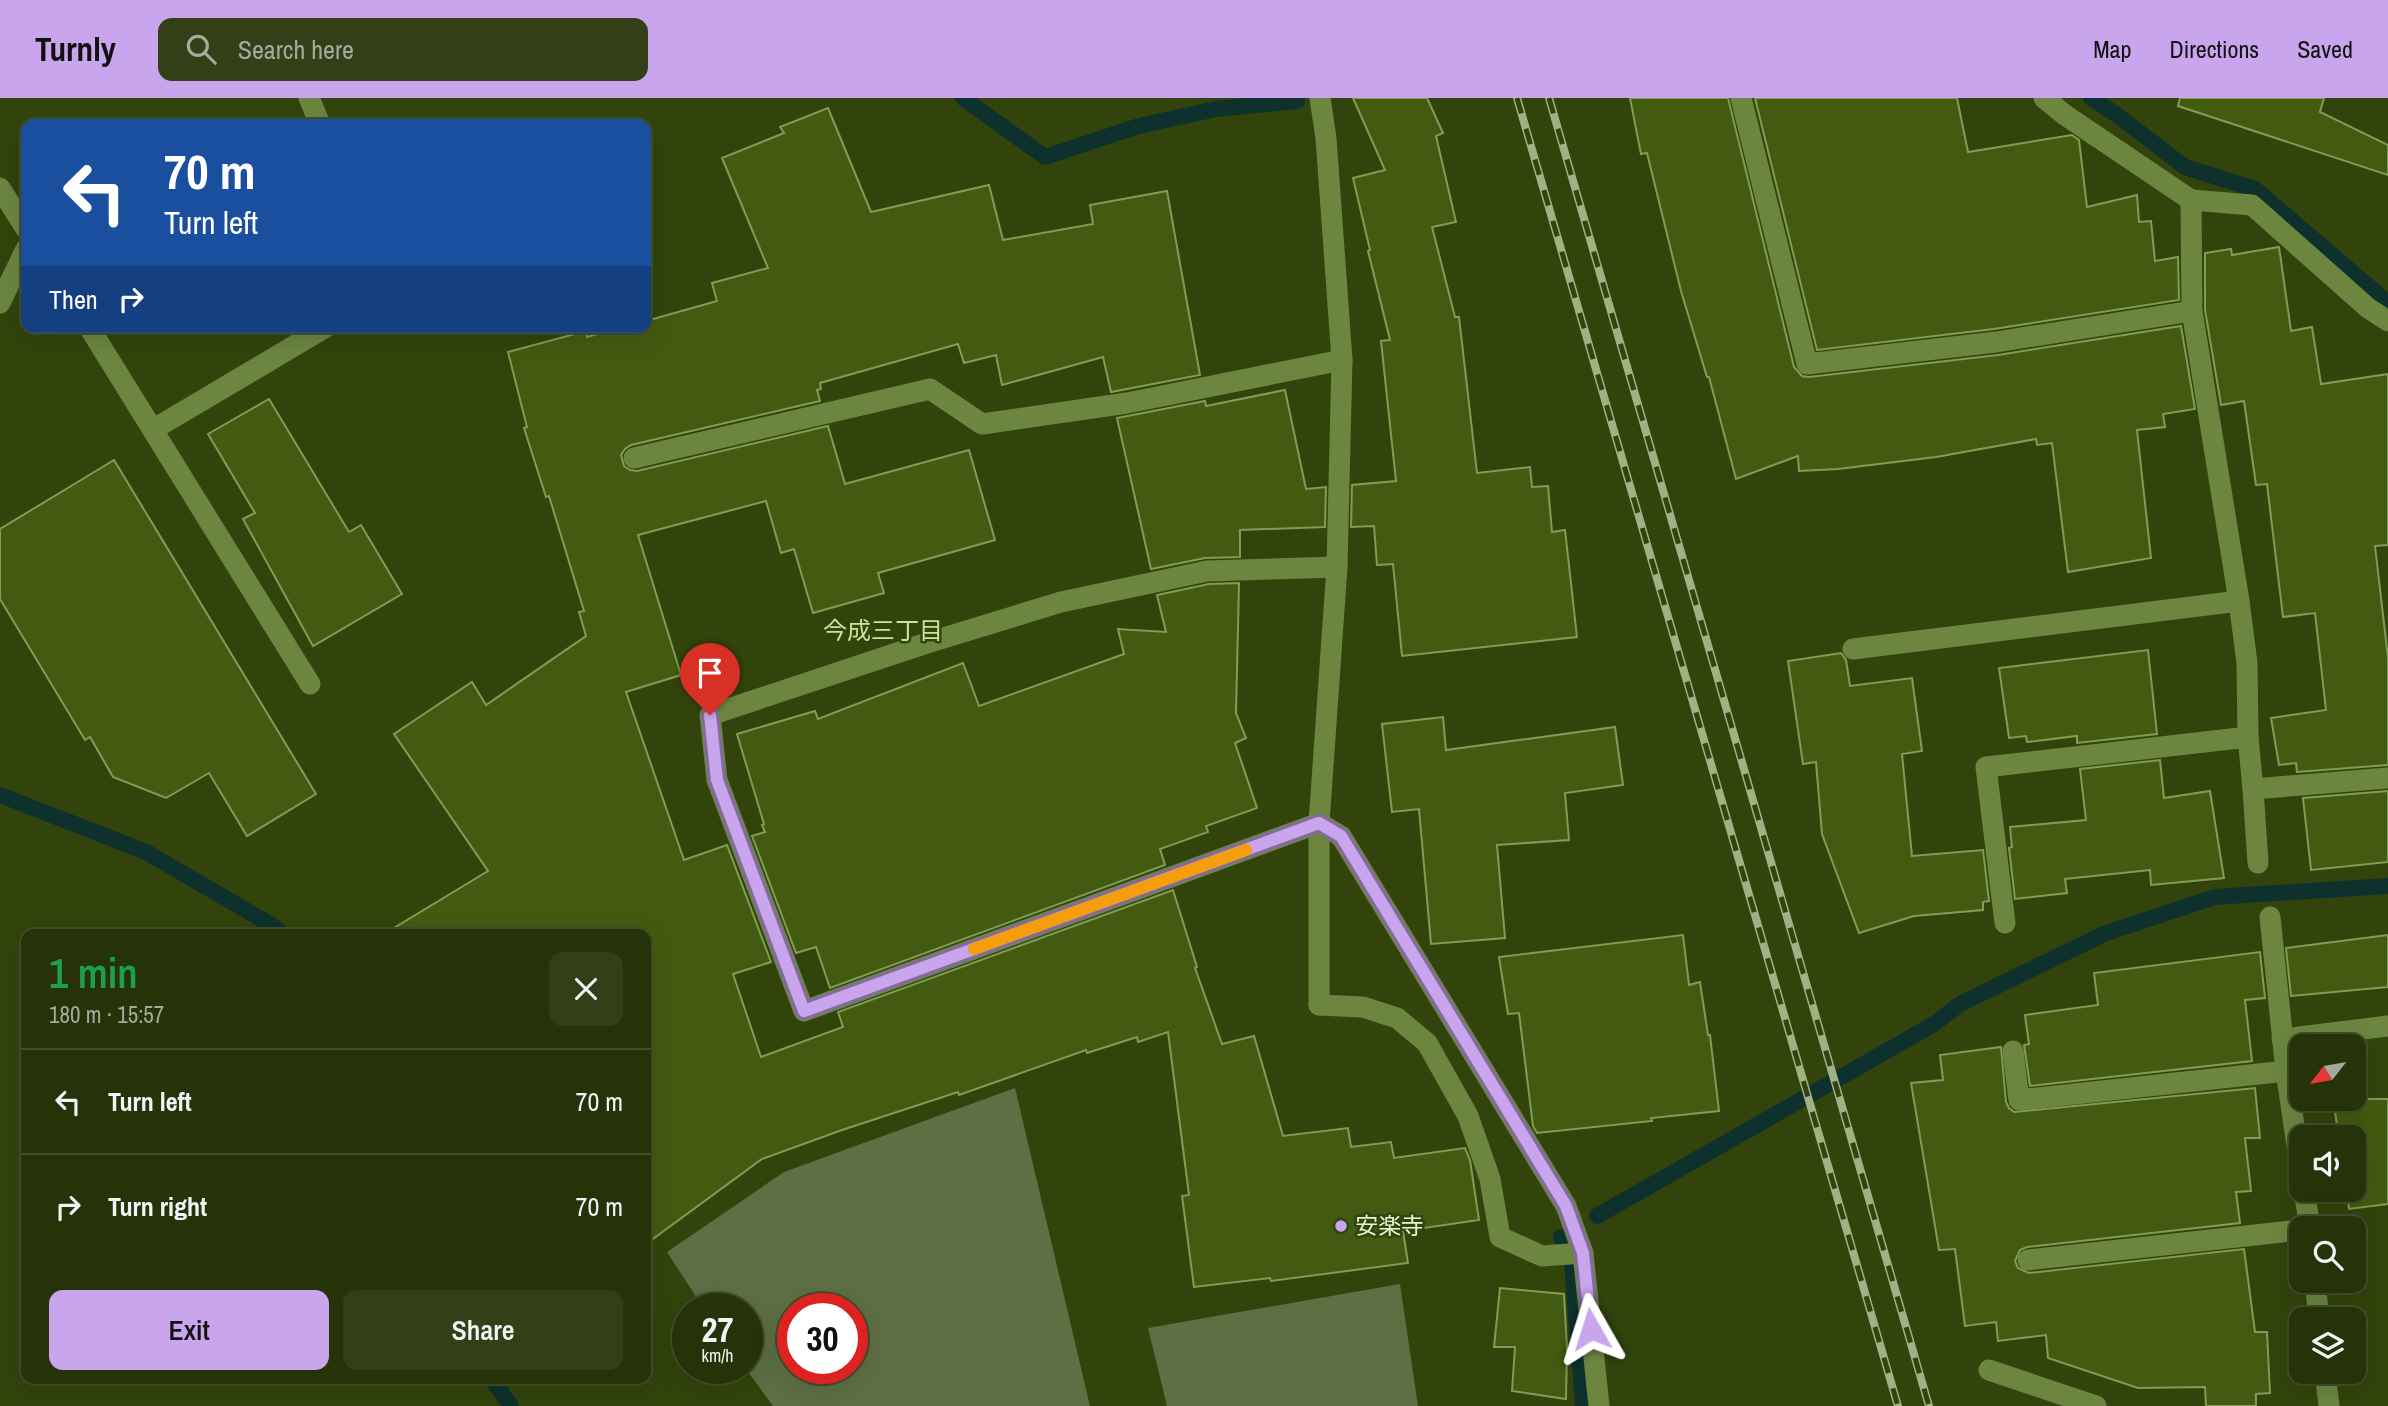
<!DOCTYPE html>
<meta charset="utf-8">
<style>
:root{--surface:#263309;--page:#323f17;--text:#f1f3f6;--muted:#a4aa9c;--line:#424e2a;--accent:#c9a5ee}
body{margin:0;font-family:"Archivo Narrow","Noto Sans JP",sans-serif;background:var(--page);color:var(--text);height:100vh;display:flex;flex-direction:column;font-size:26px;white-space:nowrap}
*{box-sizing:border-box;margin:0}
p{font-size:23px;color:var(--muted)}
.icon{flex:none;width:38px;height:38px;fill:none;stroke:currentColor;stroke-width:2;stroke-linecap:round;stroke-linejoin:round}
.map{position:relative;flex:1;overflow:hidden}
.side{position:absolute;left:21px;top:831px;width:630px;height:455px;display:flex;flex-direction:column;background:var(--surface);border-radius:14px;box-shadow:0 7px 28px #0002,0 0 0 2px var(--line)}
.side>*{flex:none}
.top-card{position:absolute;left:21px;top:21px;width:630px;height:214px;border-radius:14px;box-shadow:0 7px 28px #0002,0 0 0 2px var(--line);background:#1a4fa0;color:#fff;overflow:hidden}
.needle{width:46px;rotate:239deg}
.controls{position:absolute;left:2289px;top:936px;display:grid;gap:14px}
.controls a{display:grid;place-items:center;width:77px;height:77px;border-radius:14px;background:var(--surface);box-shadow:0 7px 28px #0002,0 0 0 2px var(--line);font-size:35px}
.speed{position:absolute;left:672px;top:1195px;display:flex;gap:14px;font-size:35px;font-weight:700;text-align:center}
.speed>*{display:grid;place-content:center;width:91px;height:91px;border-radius:50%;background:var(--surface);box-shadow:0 7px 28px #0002,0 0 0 2px var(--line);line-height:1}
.speed small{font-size:18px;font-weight:400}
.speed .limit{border:10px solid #d22;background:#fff;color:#111}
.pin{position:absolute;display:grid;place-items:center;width:60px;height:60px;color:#fff;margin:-72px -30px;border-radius:50% 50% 50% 0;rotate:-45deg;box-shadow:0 0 7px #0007}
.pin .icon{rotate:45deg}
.me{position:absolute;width:77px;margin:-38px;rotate:354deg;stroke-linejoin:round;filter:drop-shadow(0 0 5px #0008)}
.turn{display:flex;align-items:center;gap:24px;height:147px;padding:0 28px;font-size:32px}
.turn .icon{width:91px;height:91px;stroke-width:2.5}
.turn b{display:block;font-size:49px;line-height:60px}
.then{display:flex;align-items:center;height:66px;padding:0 28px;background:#0003;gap:14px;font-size:26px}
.round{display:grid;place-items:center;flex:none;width:74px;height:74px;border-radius:14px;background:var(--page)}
.summary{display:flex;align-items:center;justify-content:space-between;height:119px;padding:0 28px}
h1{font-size:42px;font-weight:600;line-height:52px;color:#1e9e55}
.primary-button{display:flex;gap:14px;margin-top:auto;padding:14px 28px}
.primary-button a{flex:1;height:80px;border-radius:14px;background:var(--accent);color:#111;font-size:28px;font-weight:600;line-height:80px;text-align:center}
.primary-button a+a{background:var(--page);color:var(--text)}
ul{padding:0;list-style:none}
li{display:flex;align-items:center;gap:21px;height:105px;padding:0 28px;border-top:2px solid var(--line)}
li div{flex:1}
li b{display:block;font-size:26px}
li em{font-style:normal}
header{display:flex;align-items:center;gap:42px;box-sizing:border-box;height:98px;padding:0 35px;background:var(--accent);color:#111}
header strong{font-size:33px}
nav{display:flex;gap:38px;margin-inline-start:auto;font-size:24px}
.search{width:490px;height:63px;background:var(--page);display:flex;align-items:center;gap:18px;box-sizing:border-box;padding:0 24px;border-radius:14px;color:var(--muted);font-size:26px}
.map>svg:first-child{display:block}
</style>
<header>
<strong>Turnly</strong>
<div class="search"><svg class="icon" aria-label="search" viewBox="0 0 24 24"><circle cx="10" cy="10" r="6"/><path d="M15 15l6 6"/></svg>Search here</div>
<nav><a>Map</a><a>Directions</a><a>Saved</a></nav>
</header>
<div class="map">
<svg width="2388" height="1308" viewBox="0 0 2388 1308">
<rect width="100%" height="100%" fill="#32440c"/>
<g fill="#5e6f44" fill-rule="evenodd">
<path d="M1015,990L1090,1308H773L746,1271L747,1211H704L667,1154L784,1074ZM793,1211H852V1270H793Z"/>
<polygon points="1400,1186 1418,1308 1167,1308 1148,1230"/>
</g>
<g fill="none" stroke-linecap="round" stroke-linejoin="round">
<g stroke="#0e312e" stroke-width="16">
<polyline points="963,0 1045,59 1139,28 1216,11 1297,3"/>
<polyline points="2091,0 2117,17 2185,69 2255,91 2388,205"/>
<polyline points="0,697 146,754 273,828 282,836"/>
<polyline points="1597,1118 1934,926 1960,906 2106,835 2215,799 2388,788"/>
<polyline points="1561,1139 1566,1148"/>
<polyline points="1572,1164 1583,1308"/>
<polyline points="492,1281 511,1308"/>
</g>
</g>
<g fill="#435b10" stroke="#819c55" stroke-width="2">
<polygon points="1353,0 1427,0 1443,35 1436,38 1456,124 1432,129 1455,219 1459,219 1477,375 1530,369 1532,389 1548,388 1552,434 1565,432 1577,539 1402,558 1393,466 1377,467 1374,428 1351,429 1352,387 1396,383 1381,243 1390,242 1368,153 1370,152 1353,80 1385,72"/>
<polygon points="1630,0 1728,0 1794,269 1802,278 1809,279 1998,257 2181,228 2195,311 2163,316 2165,329 2137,332 2151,460 2068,474 2052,345 2037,347 2036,341 1936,359 1838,371 1799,373 1798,358 1736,381 1709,279 1707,279 1681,193 1647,55 1641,56"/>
<polygon points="1755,0 1957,0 1968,54 2072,37 2079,42 2087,109 2137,97 2139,124 2151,123 2155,163 2178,159 2179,202 1994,231 1817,252"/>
<polygon points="2180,0 2324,0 2320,14 2388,47 2388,77 2178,8"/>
<polygon points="828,10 871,114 989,87 1003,142 1093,126 1090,107 1167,93 1200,277 1111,294 1103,259 1002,287 996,257 964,265 958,246 820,285 821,291 817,292 820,303 631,347 625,351 621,357 624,368 630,372 637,373 828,328 845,386 969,352 995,442 878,475 884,495 813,515 794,451 781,455 766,403 638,437 681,577 626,594 684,762 727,747 771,864 733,876 761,959 843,929 838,914 1173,792 1197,869 1195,870 1222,946 1254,938 1283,1038 1348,1030 1351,1049 1391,1044 1394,1060 1465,1050 1470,1062 1479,1122 1403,1133 1408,1165 1271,1183 1270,1180 1194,1189 1182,1098 1189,1097 1168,934 1138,944 1137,939 1087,955 1086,952 959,997 958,994 842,1032 762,1061 646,1146 646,836 384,836 488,773 394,636 472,584 486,607 586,538 579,514 584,513 549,398 546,399 524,330 527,329 508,254 586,233 587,239 622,229 646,229 646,223 717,203 712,185 768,170 722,60 784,35 780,29"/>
<polygon points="2279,149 2291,233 2312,229 2321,286 2388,276 2388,447 2375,448 2388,560 2388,667 2297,674 2296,665 2279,667 2271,620 2326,612 2315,515 2283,519 2267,386 2256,387 2244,303 2221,307 2205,212 2205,155 2231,151 2232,157"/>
<polygon points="1285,292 1306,391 1326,389 1325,429 1240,432 1240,459 1205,460 1151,471 1117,320 1205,303 1206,308"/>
<polygon points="269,301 349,434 361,427 402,496 313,548 243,421 255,415 208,336"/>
<polygon points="114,362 316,696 247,738 209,675 166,700 113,679 90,639 85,642 0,501 0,431"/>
<polygon points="1239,485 1236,615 1246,640 1235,645 1257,710 1206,728 1208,734 1160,751 1165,767 830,890 816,849 796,855 752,738 765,734 762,727 764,726 737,636 815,613 818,621 963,565 979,608 1124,556 1118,531 1166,534 1157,497 1209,486"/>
<polygon points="2148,552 2157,636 2077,645 2077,638 2027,644 2026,638 2009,640 1999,570"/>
<polygon points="1841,555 1846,562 1850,588 1912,580 1922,653 1902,656 1912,758 1983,752 1989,803 1983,804 1983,812 1914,818 1859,835 1822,736 1816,664 1803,666 1788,563"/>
<polygon points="1443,619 1446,652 1615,629 1623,687 1565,695 1569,742 1497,747 1505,840 1431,846 1419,711 1392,714 1382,626"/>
<polygon points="2160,662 2164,700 2210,693 2224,780 2151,787 2150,772 2065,781 2067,795 2015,801 2009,750 2012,749 2010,729 2086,722 2080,671"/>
<polygon points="2388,693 2388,764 2311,772 2303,700"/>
<polygon points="1683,837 1689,887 1700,884 1708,937 1710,937 1719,1013 1651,1020 1652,1023 1537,1035 1533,1028 1519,915 1508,916 1499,859"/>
<polygon points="2388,837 2388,889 2291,898 2286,850"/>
<polygon points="2260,854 2265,900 2245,902 2252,963 2030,988 2024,947 2029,946 2025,917 2098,907 2094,875"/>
<polygon points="2001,949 2006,1004 2009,1010 2014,1014 2255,990 2260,1040 2245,1040 2251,1093 2236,1094 2240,1125 2027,1149 2020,1152 2015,1163 2018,1170 2029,1175 2244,1151 2255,1234 2267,1234 2270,1295 2256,1296 2256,1308 2206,1308 2205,1289 2138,1290 2048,1260 2046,1237 1998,1243 1996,1224 1965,1228 1955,1151 1939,1152 1911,985 1943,982 1940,957"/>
<polygon points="2333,1001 2388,1001 2388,1106 2349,1111 2347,1092 2354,1092 2354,1040 2339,1040"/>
<polygon points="1500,1190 1564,1196 1567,1250 1566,1301 1512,1293 1515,1249 1494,1249"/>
</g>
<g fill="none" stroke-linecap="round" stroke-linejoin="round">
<g stroke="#6c8640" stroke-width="21">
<polyline points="309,0 320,26"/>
<polyline points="89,229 310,586"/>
<polyline points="154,331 326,229"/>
<polyline points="634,360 930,291 982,326 1127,305 1342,262"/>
<polyline points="1853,551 2239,503"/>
<polyline points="1319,725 804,913 717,682 710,617 927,545 1061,504 1207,473 1337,469"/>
<polyline points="2005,825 1986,669 2248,639"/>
<polyline points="1319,907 1363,909 1397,920 1427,945 1468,1018 1490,1081 1500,1139 1542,1158 1583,1155"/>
<polyline points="2282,941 2388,928"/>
<polyline points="2013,953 2019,1002 2286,973"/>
<polyline points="2028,1162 2301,1132"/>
<polyline points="1989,1272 2096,1308"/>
</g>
<g stroke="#6c8640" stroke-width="21">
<polyline points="1741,0 1807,266 1996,244 2192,213"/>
<polyline points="2044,0 2065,17 2191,102 2192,213 2239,503 2247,565 2248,639 2253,691 2388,680"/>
<polyline points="0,90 26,131"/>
<polyline points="2191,102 2252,107 2368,210 2388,223"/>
<polyline points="0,205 26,151"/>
<polyline points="2253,691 2258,765"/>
<polyline points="1319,725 1341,738 1566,1108 1583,1155 1599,1308"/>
<polyline points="2270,819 2286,973 2301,1075"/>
<polyline points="1319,907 1319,725 1337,469 1342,262 1326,40 1320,0"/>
<polyline points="2304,1092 2310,1130"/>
<polyline points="2315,1183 2319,1222"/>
<polyline points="2325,1274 2329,1308"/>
</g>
<g stroke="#a1b186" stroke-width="8">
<g id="rail">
<polyline points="1517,0 1898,1308"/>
<polyline points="1549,0 1929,1308"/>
</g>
</g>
<use href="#rail" stroke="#32440c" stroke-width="5" stroke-dasharray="16" stroke-linecap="butt"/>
</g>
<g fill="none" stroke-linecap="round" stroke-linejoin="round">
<g stroke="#836b9b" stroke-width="18">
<polyline id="route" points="710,617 717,682 804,913 1319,725 1341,738 1566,1108 1583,1155 1591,1231"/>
</g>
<use href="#route" stroke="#c9a5ee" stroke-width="12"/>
<polyline stroke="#f59e0b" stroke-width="12" points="974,851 1246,752"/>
</g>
<circle fill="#c9a5ee" stroke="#32440c" stroke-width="2.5" cx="1341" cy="1128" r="7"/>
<g text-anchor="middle" stroke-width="5" stroke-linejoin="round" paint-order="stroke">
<g font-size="23" fill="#e6f6d2" stroke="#32440c" text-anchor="start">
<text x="1355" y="1136">安楽寺</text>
</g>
<g font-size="24" fill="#c6e49a" stroke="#32440c">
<text x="883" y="541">今成三丁目</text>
</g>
</g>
</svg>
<div class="controls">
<a><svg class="needle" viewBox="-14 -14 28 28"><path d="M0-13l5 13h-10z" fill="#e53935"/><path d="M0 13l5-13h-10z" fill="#a4aa9c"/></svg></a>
<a><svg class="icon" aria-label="sound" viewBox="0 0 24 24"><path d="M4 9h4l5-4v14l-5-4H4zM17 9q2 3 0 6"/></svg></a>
<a><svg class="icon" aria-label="search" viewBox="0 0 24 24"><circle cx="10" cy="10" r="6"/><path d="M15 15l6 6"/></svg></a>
<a><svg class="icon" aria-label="layers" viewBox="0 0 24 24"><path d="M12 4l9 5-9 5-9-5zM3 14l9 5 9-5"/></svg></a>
</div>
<div class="speed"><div>27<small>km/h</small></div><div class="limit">30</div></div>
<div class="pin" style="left:710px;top:617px;background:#d93025"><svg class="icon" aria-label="arrive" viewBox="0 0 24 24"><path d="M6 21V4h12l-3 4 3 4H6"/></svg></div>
<svg class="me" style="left:1591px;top:1231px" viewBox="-20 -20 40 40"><path d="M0-17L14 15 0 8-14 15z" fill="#c9a5ee" stroke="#fff" stroke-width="4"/></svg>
<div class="top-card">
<div class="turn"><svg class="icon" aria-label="left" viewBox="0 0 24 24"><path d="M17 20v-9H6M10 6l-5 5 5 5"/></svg><div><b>70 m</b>Turn left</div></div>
<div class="then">Then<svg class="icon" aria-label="right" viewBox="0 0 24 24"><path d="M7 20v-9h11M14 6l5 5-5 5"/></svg></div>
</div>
<section class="side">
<div class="summary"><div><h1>1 min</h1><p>180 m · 15:57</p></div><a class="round"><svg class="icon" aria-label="close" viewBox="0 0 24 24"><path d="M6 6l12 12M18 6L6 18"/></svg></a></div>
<ul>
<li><svg class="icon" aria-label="left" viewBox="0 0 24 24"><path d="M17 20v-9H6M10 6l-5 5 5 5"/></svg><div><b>Turn left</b></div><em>70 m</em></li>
<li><svg class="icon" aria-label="right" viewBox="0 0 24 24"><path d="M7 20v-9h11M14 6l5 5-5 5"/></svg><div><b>Turn right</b></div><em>70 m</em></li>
</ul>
<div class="primary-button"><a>Exit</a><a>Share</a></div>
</section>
</div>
